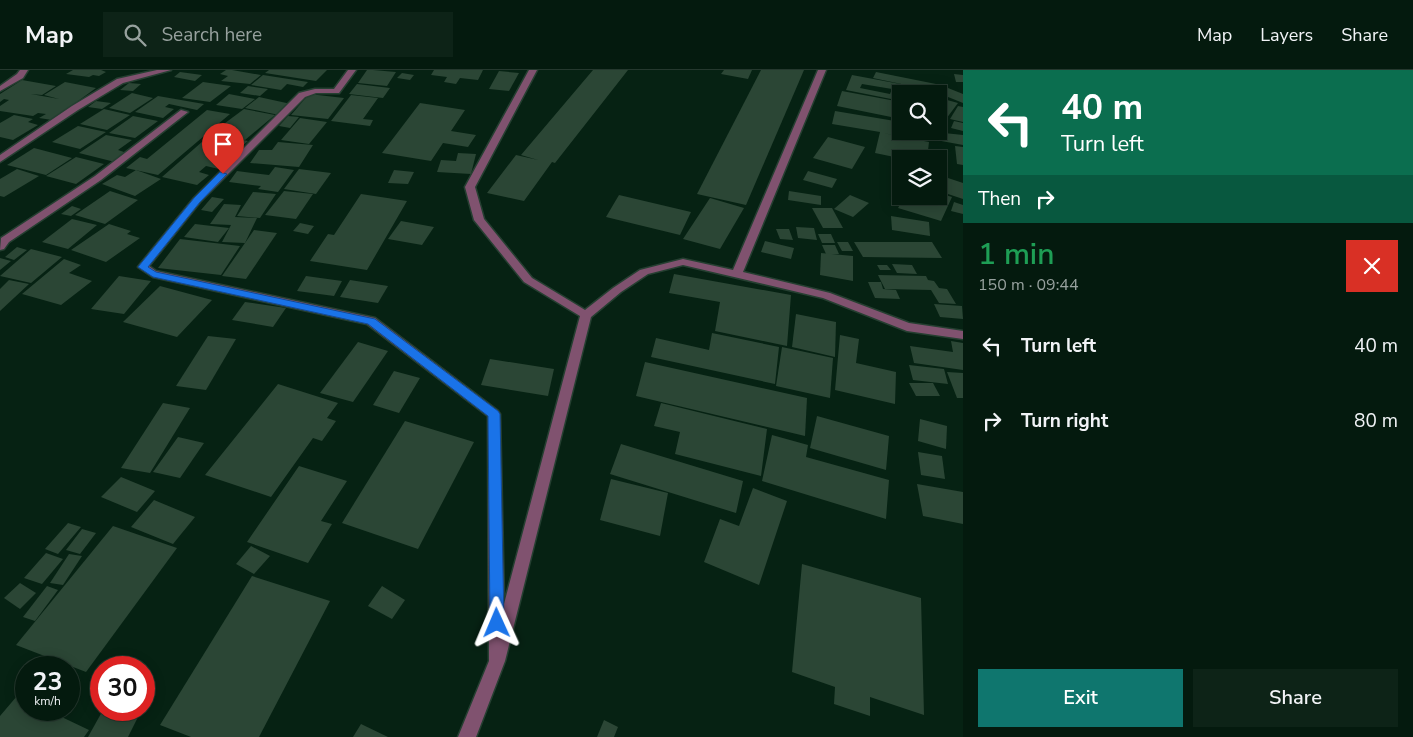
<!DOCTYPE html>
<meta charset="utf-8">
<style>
:root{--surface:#041a0e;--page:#0d2317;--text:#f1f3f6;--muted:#97a19e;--line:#25382e;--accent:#0f766e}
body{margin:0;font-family:"Nunito Sans",sans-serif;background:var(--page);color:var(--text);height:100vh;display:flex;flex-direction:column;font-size:19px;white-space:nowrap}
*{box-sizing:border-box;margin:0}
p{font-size:16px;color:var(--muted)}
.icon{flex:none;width:28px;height:28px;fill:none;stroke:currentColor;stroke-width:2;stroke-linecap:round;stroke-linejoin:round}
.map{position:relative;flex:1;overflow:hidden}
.side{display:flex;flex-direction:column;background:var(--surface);width:450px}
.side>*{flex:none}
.hud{background:#0b6e4f;color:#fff;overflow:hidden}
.buttons{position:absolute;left:892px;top:15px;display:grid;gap:10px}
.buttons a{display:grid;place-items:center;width:55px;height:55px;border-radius:0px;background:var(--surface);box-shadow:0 2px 12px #0003,0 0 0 1px var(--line);font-size:25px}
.speed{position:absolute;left:15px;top:586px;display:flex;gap:10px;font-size:25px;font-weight:700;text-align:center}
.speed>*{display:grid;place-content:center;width:65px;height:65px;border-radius:50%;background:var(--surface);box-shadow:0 2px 12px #0003,0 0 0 1px var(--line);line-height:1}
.speed small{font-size:12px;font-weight:400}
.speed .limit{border:8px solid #d22;background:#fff;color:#111}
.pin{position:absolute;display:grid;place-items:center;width:42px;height:42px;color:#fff;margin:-51px -21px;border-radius:50% 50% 50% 0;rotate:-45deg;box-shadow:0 0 5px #0007}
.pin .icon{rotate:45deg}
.me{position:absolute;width:55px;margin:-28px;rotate:359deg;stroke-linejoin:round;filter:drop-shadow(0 0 4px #0008)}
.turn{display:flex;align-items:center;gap:18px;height:105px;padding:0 15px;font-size:22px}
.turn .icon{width:65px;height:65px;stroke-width:2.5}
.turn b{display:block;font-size:35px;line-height:42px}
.then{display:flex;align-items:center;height:48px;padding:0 15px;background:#0003;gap:10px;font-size:19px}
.round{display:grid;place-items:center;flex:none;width:52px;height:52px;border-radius:0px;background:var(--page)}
.overview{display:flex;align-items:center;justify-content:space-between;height:85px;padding:0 15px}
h1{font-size:30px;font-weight:600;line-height:38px;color:#1e9e55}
.primary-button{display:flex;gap:10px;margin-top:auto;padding:10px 15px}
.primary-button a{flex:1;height:58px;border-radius:0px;background:var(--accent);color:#fff;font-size:20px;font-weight:600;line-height:58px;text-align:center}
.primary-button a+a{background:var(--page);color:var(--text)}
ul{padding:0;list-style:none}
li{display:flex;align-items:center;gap:15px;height:75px;padding:0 15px}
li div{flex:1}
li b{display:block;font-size:19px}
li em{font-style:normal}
header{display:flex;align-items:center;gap:30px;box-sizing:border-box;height:70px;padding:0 25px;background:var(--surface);border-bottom:1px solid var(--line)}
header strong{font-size:24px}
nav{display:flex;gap:28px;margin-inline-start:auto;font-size:18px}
.search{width:350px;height:45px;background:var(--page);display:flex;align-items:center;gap:12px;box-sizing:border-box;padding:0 18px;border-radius:0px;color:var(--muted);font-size:19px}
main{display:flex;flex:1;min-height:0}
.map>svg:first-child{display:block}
</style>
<header>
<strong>Map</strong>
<div class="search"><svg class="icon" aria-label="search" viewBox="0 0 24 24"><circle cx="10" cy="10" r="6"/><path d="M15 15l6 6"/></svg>Search here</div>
<nav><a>Map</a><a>Layers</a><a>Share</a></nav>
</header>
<main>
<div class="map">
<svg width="963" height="667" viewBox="0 0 963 667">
<rect width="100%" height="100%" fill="#062213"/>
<g fill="#2b4635" fill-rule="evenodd">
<polygon points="73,0 101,0 106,2 99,6 93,5 89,7 66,4"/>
<polygon points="226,0 232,0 261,5 250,14 221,11 228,6 220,4"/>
<polygon points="269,0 327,0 316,11 265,3"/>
<polygon points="367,0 373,0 396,2 387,16 358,13"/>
<polygon points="434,0 483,0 478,10 460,8 456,14 444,12 447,7 431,5"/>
<polygon points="593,0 628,0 555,93 552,92 524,131 487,123 516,85 538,90 521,85"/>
<polygon points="724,0 752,0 748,9 721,4"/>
<polygon points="761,0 804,0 746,135 697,124"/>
<polygon points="499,1 519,3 509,21 489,19"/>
<polygon points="180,2 202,5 195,11 174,7"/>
<path d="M876,2L941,15L939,21L934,20L933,24H901V31L846,20L852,5L911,16L873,8ZM862,14L892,19L890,24L860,18Z"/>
<polygon points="402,3 414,5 410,10 397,8"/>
<polygon points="954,4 963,5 963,12 956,12"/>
<polygon points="263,5 308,12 303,17 287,14 281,20 251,15"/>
<polygon points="22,10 56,16 42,25 31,24 59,29 44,25 65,12 96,18 52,50 39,48 46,44 38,43 33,46 0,41 0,36 9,30 4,29 0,32 0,24"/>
<polygon points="203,12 231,16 210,32 182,28"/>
<polygon points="129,13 141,14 133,21 120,20"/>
<polygon points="357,14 390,18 383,28 349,24"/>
<polygon points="248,16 268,19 260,26 240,23"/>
<polygon points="948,18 963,24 963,33 938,23"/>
<polygon points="842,21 901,32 901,49 837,36"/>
<polygon points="132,23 153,28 130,43 109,38"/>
<polygon points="229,24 255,29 242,39 216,35"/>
<polygon points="309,24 344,28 328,49 291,45"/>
<polygon points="351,25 378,28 363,49 373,50 370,56 331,51"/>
<polygon points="158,26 204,34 197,40 169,34 165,37 174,39 163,48 135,42"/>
<polygon points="259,27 291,34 279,45 245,38"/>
<polygon points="940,28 958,33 946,49 939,46 939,30"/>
<polygon points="96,31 111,33 102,39 88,37"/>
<polygon points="420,33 465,40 451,61 476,65 468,77 443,73 431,91 382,83"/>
<polygon points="958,36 963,37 963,52 950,49"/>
<polygon points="104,39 130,45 107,60 80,54"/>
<polygon points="244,39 275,45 245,70 213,62"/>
<polygon points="207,40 230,44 158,105 126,98 140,87 147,89"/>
<polygon points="835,41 901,52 901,61 922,61 921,70 883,63 929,72 927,89 904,89 875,83 880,62 832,54"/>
<polygon points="14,45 33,49 28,52 38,55 13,70 0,67 0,53"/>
<polygon points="133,46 158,51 135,68 109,63"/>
<polygon points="288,46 299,47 290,58 279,56"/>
<polygon points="300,48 327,52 309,74 281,70"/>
<polygon points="954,51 963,53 963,61 951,58"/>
<polygon points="78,56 106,62 80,79 52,72"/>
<polygon points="925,61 963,65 963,75 925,68"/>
<polygon points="211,64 248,71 225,91 227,92 219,99 206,96 199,102 209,105 197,115 162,107"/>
<polygon points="106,65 132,70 118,80 127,83 115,92 79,83"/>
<polygon points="828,67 865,77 852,99 813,88"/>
<polygon points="278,72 313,75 299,97 250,93 259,80 272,80"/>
<polygon points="955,76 963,77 963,95 957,94"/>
<polygon points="34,78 72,88 46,105 7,95"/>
<polygon points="458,83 476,84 471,104 437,102 441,90 456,91"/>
<polygon points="76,87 104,94 76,114 46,106"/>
<polygon points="275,97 294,100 278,122 258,119 261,116 229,112 237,101 269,105"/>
<polygon points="17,99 39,106 4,127 0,126 0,109"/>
<polygon points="299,99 331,103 316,124 284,119"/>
<polygon points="136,100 161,109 135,126 102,114 117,105 125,107"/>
<polygon points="394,100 414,102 408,114 388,113"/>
<polygon points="808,101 837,109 832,118 803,110"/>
<polygon points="945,107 963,113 963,129 939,121 939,115"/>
<polygon points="110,121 138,130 105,154 75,145"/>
<polygon points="284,121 313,124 296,149 265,145"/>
<polygon points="789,121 821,126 821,135 788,130"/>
<polygon points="253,122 276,124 260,148 237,146"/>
<polygon points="939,123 952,127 941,151 898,138 905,126 939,126"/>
<polygon points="361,124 407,131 367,200 310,191 328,164 334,165"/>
<polygon points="619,125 691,142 680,165 606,147"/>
<polygon points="850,125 869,133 853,147 834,139"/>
<polygon points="212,127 224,129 212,142 201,140"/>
<polygon points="710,128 744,138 720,179 683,169"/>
<polygon points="954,132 963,135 963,144 951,141"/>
<polygon points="224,134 241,135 235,147 257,148 245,173 222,172 231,155 210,154"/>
<polygon points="72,136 81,139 71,146 61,144"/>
<polygon points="812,138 832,138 843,158 823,158"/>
<polygon points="891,146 929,152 930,166 892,160"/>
<polygon points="72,149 97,155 68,179 42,172"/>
<polygon points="401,151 434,157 422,175 388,169"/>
<polygon points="300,153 314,156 308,164 293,161"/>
<polygon points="109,154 131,161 127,164 140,168 106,192 71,180"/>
<polygon points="195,154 229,158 218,172 184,167"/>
<polygon points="796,157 814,158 817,170 798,168"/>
<polygon points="776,159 789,159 793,170 780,169"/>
<polygon points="254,160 277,163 246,209 222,206"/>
<polygon points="818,164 831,164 835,173 822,173"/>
<polygon points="180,169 240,176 221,205 158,198"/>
<polygon points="765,171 794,178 791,189 761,182"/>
<polygon points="837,172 848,172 853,181 842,181"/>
<polygon points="854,172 932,172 942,188 863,187"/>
<polygon points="822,175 835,175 839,184 826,184"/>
<polygon points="17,177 27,180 14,190 5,187"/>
<polygon points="31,179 62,187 31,213 0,206"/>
<polygon points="821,183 853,186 853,211 820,205"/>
<polygon points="0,188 11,191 0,200"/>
<polygon points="64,189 81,195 69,203 92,211 61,235 22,224"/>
<polygon points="892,194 912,195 917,204 897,203"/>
<polygon points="877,195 887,195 891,200 880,200"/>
<polygon points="674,204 791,225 787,276 715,261 720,232 669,223"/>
<polygon points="878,205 926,206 928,210 934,211 939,218 947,219 956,234 939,233 931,220 885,219"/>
<polygon points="119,206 151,211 124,244 91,239"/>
<polygon points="306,206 342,211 334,226 297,221"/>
<polygon points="9,210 29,214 0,241 0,219"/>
<polygon points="350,210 388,216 378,233 340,227"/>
<polygon points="868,212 881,212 883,219 896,220 900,229 875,228"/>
<polygon points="160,216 212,230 177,267 123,252"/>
<polygon points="245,232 286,238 273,257 232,250"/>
<polygon points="934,234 962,236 963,249 940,247"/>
<polygon points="796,244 836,252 835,287 792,277"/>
<polygon points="712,263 779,277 775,314 651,287 656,268 709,280"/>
<polygon points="840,265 859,269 856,293 896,302 895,334 835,320"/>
<polygon points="208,266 236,269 206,320 176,316"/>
<polygon points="951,271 963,273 963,300 914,293 910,276 953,282"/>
<polygon points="358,272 388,281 353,332 320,323"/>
<polygon points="782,277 833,288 830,328 776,316"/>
<polygon points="490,289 554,299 548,326 481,315"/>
<polygon points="645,292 807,328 805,366 636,326"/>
<polygon points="909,295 944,299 948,314 913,310"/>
<polygon points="394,301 420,308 399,343 373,335"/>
<polygon points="947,302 963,303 963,328 957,328"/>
<polygon points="909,313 933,313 940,326 916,326"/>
<polygon points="278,314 338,333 327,348 336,351 322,371 313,368 271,427 205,405"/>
<polygon points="163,333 190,338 150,403 121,398"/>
<polygon points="661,333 767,359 761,406 675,384 680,362 654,356"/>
<polygon points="817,346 889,366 886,400 810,378"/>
<polygon points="920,349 947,356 946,379 918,371"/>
<polygon points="405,351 474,372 418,479 342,453"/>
<polygon points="772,365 808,375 806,387 889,410 886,449 762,411"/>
<polygon points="178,367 204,373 180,408 153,402"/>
<polygon points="621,374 743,411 736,443 610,404"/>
<polygon points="918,382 942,386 945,409 921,405"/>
<polygon points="299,396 347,411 321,451 332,454 308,493 247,472"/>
<polygon points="121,407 155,421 137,442 101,427"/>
<polygon points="611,409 668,423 660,466 600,450"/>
<polygon points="917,414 963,422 963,454 923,446"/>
<polygon points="753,418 787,431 759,515 704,492 720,449 739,456"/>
<polygon points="154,430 195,447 173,474 131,457"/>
<polygon points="68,453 81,457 58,484 45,479"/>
<polygon points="113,456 177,478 86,602 16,575"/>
<polygon points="82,459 96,463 80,484 66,480"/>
<polygon points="251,476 270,486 254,504 236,494"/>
<polygon points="46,483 63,489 42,514 24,508"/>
<polygon points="69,484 82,486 63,515 50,513"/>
<polygon points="802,494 921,528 924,645 870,627 870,646 834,634 835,617 792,602"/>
<polygon points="252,506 330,531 259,667 191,667 160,655"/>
<polygon points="20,513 36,523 20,539 4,528"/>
<polygon points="47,516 58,520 35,551 23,547"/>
<polygon points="382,516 405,530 392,549 368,536"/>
<polygon points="17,626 26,630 26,640 47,640 89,660 84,667 0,667 0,646"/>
<polygon points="103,640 136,640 141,641 128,667 88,667"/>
<polygon points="604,650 618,657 614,667 597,667"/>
<polygon points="361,654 388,667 353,667"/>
</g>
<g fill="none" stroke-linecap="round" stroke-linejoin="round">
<g stroke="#253f31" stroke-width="3">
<g id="minor">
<polygon points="20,0 28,0 23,8 0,21 0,16 17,4"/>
<polygon points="157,0 171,0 123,13 78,40 0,92 0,85 72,36 117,9"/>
<polygon points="348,0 356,0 339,23 316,23 305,27 200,132 149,196 156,201 375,248 498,341 500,344 504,534 580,246 524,212 474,150 465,117 529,0 537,0 475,117 484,149 532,208 585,240 613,218 640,200 683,189 733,200 818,0 826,0 743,202 830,223 909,253 963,261 963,269 907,261 823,228 683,195 648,204 621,222 591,247 505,591 476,667 458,667 489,591 488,346 367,254 153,207 138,197 194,128 299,23 315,19 334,19"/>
<polygon points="181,40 188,42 101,110 9,172 4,179 0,180 1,168 95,106"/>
</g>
</g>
<use href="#minor" fill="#80526f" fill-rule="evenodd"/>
</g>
<polygon fill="#1a73e8" stroke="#114b97" points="220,102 227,104 200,132 148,197 156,202 375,249 498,341 500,344 504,553 502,558 497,560 492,558 490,553 488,346 368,254 153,207 138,197 194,128"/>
</svg>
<div class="buttons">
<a><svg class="icon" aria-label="search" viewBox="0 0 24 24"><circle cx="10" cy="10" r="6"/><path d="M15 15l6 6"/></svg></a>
<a><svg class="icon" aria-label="layers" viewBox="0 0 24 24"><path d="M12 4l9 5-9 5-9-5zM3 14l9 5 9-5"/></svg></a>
</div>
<div class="speed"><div>23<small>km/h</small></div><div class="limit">30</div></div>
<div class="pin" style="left:223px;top:104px;background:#d93025"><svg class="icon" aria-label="arrive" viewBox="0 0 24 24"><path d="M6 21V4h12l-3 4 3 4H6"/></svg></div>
<svg class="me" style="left:497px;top:553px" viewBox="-20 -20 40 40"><path d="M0-17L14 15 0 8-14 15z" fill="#1a73e8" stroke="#fff" stroke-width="4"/></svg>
</div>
<section class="side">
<div class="hud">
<div class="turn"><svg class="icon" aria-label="left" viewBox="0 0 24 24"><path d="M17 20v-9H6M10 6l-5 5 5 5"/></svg><div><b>40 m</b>Turn left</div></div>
<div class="then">Then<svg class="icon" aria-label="right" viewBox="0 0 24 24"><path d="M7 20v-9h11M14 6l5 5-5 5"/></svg></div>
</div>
<div class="overview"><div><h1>1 min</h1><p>150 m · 09:44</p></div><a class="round" style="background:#d93025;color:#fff"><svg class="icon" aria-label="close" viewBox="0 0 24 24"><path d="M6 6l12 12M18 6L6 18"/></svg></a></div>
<ul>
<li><svg class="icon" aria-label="left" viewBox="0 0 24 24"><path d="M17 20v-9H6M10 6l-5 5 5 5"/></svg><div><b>Turn left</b></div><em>40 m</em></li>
<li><svg class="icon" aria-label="right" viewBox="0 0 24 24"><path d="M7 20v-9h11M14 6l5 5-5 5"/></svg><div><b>Turn right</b></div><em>80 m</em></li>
</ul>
<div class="primary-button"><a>Exit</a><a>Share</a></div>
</section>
</main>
